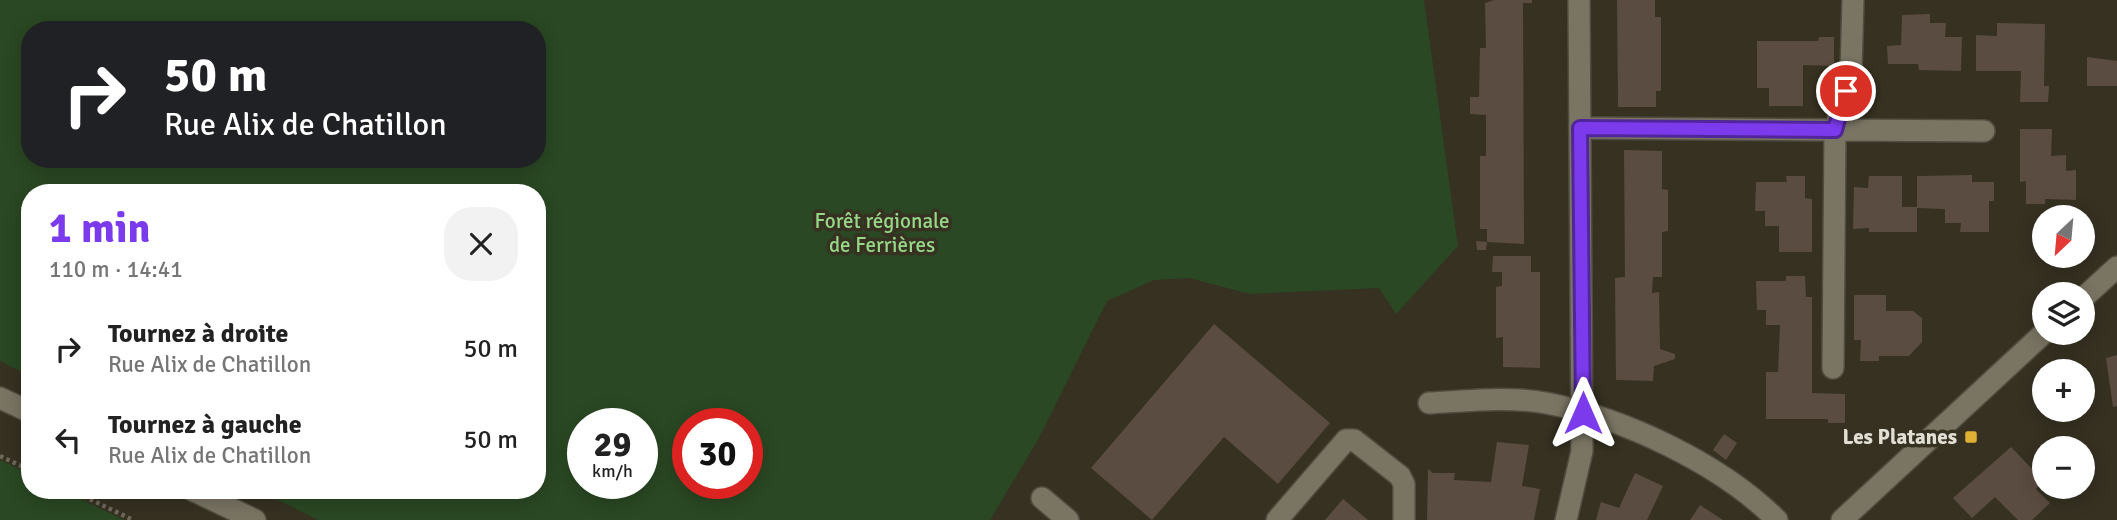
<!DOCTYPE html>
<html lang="fr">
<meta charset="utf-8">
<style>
:root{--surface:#fff;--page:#f2f2f2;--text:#222;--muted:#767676;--accent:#7c3aed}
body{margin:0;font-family:Signika,sans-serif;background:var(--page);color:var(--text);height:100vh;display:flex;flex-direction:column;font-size:26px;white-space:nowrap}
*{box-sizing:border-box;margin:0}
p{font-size:23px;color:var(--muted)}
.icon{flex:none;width:38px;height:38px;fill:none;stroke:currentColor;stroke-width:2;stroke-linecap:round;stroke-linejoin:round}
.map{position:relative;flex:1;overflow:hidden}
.drawer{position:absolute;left:21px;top:184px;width:525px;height:315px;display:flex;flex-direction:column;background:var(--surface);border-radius:28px;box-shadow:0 4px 18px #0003}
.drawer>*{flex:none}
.banner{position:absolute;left:21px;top:21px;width:525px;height:147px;border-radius:28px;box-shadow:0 4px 18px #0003;background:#202124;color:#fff;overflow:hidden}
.needle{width:46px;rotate:206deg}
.fabs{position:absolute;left:2032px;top:205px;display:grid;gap:14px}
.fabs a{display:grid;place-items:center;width:63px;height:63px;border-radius:50%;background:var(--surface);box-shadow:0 4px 18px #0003;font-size:35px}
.speed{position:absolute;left:567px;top:408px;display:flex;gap:14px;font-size:35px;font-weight:700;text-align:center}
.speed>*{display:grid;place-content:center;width:91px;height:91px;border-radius:50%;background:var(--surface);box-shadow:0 4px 18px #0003;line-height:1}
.speed small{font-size:18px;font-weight:400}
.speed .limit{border:10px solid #d22;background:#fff;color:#111}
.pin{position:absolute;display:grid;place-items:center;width:60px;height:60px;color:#fff;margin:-30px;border:4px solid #fff;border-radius:50%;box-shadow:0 2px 7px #0007}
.me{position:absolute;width:77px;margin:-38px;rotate:0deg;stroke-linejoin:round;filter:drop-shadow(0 0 5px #0008)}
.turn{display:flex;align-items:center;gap:24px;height:147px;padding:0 28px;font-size:32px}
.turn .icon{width:91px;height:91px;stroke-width:2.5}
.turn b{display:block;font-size:49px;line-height:60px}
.round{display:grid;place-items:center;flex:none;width:74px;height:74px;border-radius:28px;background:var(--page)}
.summary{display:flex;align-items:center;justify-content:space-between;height:119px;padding:0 28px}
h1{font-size:42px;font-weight:700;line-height:52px;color:var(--accent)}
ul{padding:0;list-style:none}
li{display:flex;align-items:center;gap:21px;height:91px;padding:0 28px}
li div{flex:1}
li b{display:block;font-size:26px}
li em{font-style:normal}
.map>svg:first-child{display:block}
</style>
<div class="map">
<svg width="2117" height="520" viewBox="0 0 2117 520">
<rect width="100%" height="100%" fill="#363121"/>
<g fill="#2a4823" fill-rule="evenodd">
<path d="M0,0H1424L1458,246L1396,314L1379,288L1250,294L1189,278L1154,280L1107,301L1039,438L990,520H318L258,490H537V192H30V376L0,361ZM30,30H537V159H30ZM583,424H642V483H583ZM688,424H747V483H688Z"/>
<polygon points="0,460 30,474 30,490 62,490 124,520 0,520"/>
</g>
<g fill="#5b4c41">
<polygon points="1494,0 1532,0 1532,3 1523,3 1524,244 1487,242 1486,250 1477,250 1476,241 1487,242 1487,229 1480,229 1480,156 1486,156 1486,115 1470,114 1470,97 1479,97 1480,48 1486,48 1485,3"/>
<polygon points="1617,0 1655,0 1655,17 1661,17 1661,91 1656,91 1656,107 1618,107"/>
<polygon points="1930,14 1930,23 1946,23 1945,37 1962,37 1961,71 1919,70 1918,64 1888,64 1887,46 1901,45 1902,15"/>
<polygon points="1997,23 2045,24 2044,86 2049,86 2048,102 2020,102 2021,71 1976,71 1976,35 1997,36"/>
<polygon points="1819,37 1834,37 1834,66 1803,65 1803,106 1769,106 1769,88 1757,88 1757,41 1818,41"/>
<polygon points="2087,57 2117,61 2117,86 2087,86"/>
<polygon points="2020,129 2052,129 2051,156 2066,155 2066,171 2076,170 2076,200 2045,199 2045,204 2026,204 2026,181 2020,182"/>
<polygon points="1624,150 1662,151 1662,189 1668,190 1668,231 1662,232 1662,277 1653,277 1652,293 1659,292 1660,349 1675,354 1675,359 1654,366 1653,381 1616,380 1615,278 1625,277"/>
<polygon points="1972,175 1972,182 1994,182 1994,201 1989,201 1989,232 1960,232 1961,223 1945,223 1945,209 1917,208 1917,232 1869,232 1869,228 1853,229 1854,187 1868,188 1869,176 1902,176 1902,207 1917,207 1917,176"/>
<polygon points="1786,176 1805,176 1805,198 1812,199 1812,252 1779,252 1779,226 1765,226 1765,211 1755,211 1756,182 1787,182"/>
<polygon points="1493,256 1531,256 1531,272 1540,272 1540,368 1503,367 1503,337 1496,338 1496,287 1502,286 1502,272 1492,272"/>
<polygon points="1786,276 1805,276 1806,297 1812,297 1812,393 1845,394 1845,423 1828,423 1828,419 1766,419 1766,372 1778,372 1780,325 1766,325 1766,310 1757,310 1756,281 1786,281"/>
<polygon points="1854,295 1886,295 1886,311 1913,311 1922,318 1922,342 1909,356 1879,356 1879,361 1860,361 1861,340 1854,340"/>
<polygon points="1214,324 1330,423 1278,484 1224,437 1152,520 1091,468"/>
<polygon points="2117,355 2117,406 2113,407 2106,358"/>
<polygon points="1724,434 1737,443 1726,460 1713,450"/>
<polygon points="1497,442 1529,445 1522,486 1540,489 1534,520 1427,520 1428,469 1433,473 1455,473 1454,480 1491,482"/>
<polygon points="2011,447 2044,481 2036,489 2050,503 2032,520 2018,520 1995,497 1972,518 1953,498"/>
<polygon points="1635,473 1663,486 1647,520 1596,520 1601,502 1619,508"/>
<polygon points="1343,499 1368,520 1325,520"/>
<polygon points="1700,505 1723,520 1690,520"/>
</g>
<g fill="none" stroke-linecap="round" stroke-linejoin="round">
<g stroke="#504c3f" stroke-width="24">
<g id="minor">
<polyline points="1580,128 1835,130 1851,72 1853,0"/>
<polyline points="2082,299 2117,267"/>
<polyline points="1833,368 1835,130 1984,131"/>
<polyline points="0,398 30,412"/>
<path d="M1429,403C1467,401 1508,396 1546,403C1624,418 1721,464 1777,520"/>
<polyline points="192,490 255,520"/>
<polyline points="1042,498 1068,520"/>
<polyline points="1277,520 1346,440 1354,440 1400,476 1404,484 1404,520"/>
<polyline points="1566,520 1582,451 1579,0"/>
<polyline points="1842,520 2045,332"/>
</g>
</g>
<g stroke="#6e6a5c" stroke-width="4.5" stroke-dasharray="3.5 3.5" stroke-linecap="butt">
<polyline points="0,456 30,470"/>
<polyline points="71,490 133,520"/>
</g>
<use href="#minor" stroke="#7a7563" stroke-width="21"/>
</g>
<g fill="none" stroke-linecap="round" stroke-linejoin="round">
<g stroke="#51269a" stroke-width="18">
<polyline id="route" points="1583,413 1580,128 1835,130 1846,91"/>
</g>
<use href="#route" stroke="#7c3aed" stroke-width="12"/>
</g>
<rect fill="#dfb034" stroke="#363121" stroke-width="2.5" x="1964" y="430" width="14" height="14" rx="3.5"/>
<g text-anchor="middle" stroke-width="7" stroke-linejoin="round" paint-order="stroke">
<g font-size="21" fill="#96d788" stroke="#363121">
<text x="882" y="228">Forêt régionale<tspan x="882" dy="24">de Ferrières</tspan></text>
</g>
<g font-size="21" font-weight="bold" fill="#e2dfd5" stroke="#363121" text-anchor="end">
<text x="1957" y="444">Les Platanes</text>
</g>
</g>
</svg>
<div class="fabs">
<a><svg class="needle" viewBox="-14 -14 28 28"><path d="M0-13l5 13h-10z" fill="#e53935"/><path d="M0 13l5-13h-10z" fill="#767676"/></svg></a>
<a><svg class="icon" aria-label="layers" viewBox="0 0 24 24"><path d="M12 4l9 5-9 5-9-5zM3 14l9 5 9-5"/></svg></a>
<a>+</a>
<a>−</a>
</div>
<div class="speed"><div>29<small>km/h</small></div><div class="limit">30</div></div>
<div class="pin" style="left:1846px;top:91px;background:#d93025"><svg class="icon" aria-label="arrive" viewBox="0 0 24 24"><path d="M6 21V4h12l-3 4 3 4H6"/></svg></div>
<svg class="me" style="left:1583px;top:413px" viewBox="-20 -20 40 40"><path d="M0-17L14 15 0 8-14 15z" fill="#7c3aed" stroke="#fff" stroke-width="4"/></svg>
<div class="banner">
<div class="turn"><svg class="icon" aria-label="right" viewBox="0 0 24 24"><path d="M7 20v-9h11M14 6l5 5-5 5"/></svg><div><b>50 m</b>Rue Alix de Chatillon</div></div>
</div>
<section class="drawer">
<div class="summary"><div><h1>1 min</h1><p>110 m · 14:41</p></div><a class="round"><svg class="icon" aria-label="close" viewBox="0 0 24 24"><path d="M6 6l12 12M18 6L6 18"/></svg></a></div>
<ul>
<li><svg class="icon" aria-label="right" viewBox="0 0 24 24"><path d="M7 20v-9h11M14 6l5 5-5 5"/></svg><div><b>Tournez à droite</b><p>Rue Alix de Chatillon</p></div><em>50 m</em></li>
<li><svg class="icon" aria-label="left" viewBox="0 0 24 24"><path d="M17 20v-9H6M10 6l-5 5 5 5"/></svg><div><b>Tournez à gauche</b><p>Rue Alix de Chatillon</p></div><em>50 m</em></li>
</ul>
</section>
</div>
